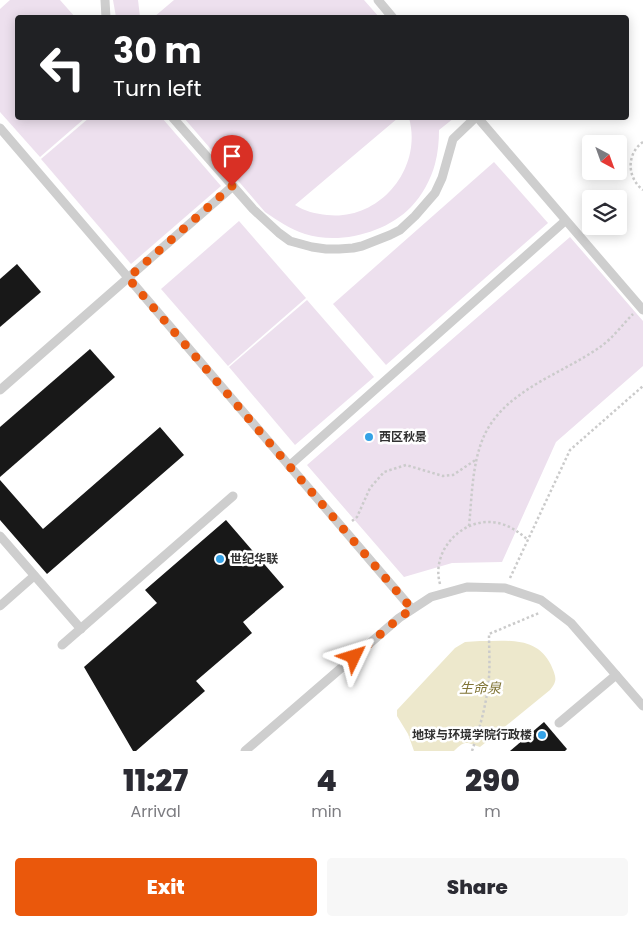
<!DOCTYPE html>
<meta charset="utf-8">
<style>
:root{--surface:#fff;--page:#f7f7f7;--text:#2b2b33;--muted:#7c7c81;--accent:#ea580c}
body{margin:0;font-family:Poppins,"Noto Sans SC",sans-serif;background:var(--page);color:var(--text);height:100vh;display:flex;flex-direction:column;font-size:19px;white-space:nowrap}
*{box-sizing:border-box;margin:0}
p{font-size:16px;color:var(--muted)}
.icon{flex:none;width:28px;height:28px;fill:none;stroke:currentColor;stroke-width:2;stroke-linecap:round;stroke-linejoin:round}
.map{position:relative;height:751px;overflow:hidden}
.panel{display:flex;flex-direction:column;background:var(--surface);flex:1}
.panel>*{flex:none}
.banner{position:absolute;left:15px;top:15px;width:614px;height:105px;border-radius:5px;box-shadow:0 2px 12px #0003;background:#202124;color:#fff;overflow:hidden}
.needle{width:32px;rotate:139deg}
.tools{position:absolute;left:582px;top:135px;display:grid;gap:10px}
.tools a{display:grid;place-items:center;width:45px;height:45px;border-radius:5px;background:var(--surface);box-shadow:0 2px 12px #0003;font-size:25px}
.pin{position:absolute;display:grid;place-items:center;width:42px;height:42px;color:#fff;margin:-51px -21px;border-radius:50% 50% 50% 0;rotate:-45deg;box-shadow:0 0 5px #0007}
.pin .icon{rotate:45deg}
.me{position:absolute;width:55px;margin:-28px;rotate:49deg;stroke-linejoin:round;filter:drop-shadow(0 0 4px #0008)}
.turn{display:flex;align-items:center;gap:18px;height:105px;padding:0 15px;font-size:22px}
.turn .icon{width:65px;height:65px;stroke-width:2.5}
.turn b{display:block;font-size:35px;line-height:42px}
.eta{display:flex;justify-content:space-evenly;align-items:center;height:85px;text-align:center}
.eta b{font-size:30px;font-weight:800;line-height:35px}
.action{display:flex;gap:10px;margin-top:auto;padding:10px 15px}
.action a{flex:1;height:58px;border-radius:5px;background:var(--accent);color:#fff;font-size:20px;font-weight:800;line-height:58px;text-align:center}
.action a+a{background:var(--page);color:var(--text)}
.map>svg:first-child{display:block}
</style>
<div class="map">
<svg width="643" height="751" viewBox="0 0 643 751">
<rect width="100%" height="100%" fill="#fff"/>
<g fill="#ede0ee">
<polygon points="10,0 60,0 75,17 18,18 18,118 85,118 40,157 0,112 0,9"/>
<polygon points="113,0 138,0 140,17 116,17"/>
<polygon points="174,0 364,0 379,17 154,17"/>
<polygon points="89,118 162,118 221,186 131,264 41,159"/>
<path d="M184,118H398L295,205C304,211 316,214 327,215C380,221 423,168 409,118H454L439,130C439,141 438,153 435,164C431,179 422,196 411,207C386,233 339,245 305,234C290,229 278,221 265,212Z"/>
<polygon points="494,162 548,223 386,365 333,304"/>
<polygon points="239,221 306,298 228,366 161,289"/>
<polygon points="570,237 643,321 643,366 556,442 502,562 452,563 404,577 307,465"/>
<polygon points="307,300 374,377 295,445 229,367"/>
</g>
<path fill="#ede8cc" d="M480,641C507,641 537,636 551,665C556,677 558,680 550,690L480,747C466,742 465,740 454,751H414L408,734L397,716V710L455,648L465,642Z"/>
<g fill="#181818">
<polygon points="17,264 41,292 0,327 0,279"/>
<polygon points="90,349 115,377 0,477 0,427"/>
<polygon points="160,427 184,455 47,574 0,520 0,480 43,529"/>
<polygon points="226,520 284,587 243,622 252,633 196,681 205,691 136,751 133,751 84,667 157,603 145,590"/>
<polygon points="544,722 567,749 565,751 510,751"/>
</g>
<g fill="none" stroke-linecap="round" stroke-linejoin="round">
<g stroke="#cbcbcb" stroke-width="2.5" stroke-dasharray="2.5 2.5" stroke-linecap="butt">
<path d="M643,142C626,154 627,178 643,190"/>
<polyline points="352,521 357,517 370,488 384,472 406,465 443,476 453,475 477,459"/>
<path d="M469,526C472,496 472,463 484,436C505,390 562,374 600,347C612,339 623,324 633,314"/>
<polyline points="510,578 570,450 643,386"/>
<path d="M440,584C430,549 466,513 502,524C512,527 520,533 528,540"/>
<path d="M472,751C480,727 487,703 489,677C490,663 489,648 489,634L539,613"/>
</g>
<g stroke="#cecece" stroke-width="9">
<polyline points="105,0 106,18"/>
<polyline points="378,0 393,18"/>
<polyline points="173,118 253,209 279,233 290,241 312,247 326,249 339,249 353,248 362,246 390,235 400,230 415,216 435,193 442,178 453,139 475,118"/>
<polyline points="478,118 643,310"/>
<polyline points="0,128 412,609"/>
<polyline points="0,390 233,186"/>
<polyline points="289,466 565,221"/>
<polyline points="0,536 81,629"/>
<polyline points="0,606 34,576"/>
<polyline points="62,645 233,496"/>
<polyline points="559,723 616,675"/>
<polyline points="245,751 399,618 431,597 467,587 505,588 541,600 571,623 643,706"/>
</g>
</g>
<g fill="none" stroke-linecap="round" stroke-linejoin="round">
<polyline stroke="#ea580c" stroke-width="9" stroke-dasharray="0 16.2" points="232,186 128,278 412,609 399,618 354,657"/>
</g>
<g fill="#35a2e6" stroke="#fff" stroke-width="2">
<circle cx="369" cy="437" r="5"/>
<circle cx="220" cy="559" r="5"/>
<circle cx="542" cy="735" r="5"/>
</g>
<g text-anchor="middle" stroke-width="5" stroke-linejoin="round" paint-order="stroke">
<g font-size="12" font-weight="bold" fill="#313131" stroke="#fff" text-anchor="start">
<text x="379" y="441">西区秋景</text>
<text x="230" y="563">世纪华联</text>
<text x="532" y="739" text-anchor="end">地球与环境学院行政楼</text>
</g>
<g font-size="14" font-style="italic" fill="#817537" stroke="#fff">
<text x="480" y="693">生命泉</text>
</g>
</g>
</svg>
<div class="tools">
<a><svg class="needle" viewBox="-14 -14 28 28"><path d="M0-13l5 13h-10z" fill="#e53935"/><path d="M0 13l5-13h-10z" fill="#7c7c81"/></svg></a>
<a><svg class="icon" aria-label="layers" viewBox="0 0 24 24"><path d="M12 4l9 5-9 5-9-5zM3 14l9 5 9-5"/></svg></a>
</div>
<div class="pin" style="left:232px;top:186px;background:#d93025"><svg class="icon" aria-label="arrive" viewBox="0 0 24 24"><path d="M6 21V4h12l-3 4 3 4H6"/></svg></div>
<svg class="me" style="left:354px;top:657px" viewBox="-20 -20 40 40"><path d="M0-17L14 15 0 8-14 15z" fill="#ea580c" stroke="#fff" stroke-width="4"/></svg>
<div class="banner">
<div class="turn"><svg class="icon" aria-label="left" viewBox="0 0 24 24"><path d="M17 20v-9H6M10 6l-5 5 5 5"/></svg><div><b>30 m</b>Turn left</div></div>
</div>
</div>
<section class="panel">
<div class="eta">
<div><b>11:27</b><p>Arrival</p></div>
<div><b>4</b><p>min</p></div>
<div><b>290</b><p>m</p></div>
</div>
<div class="action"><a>Exit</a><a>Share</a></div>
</section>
